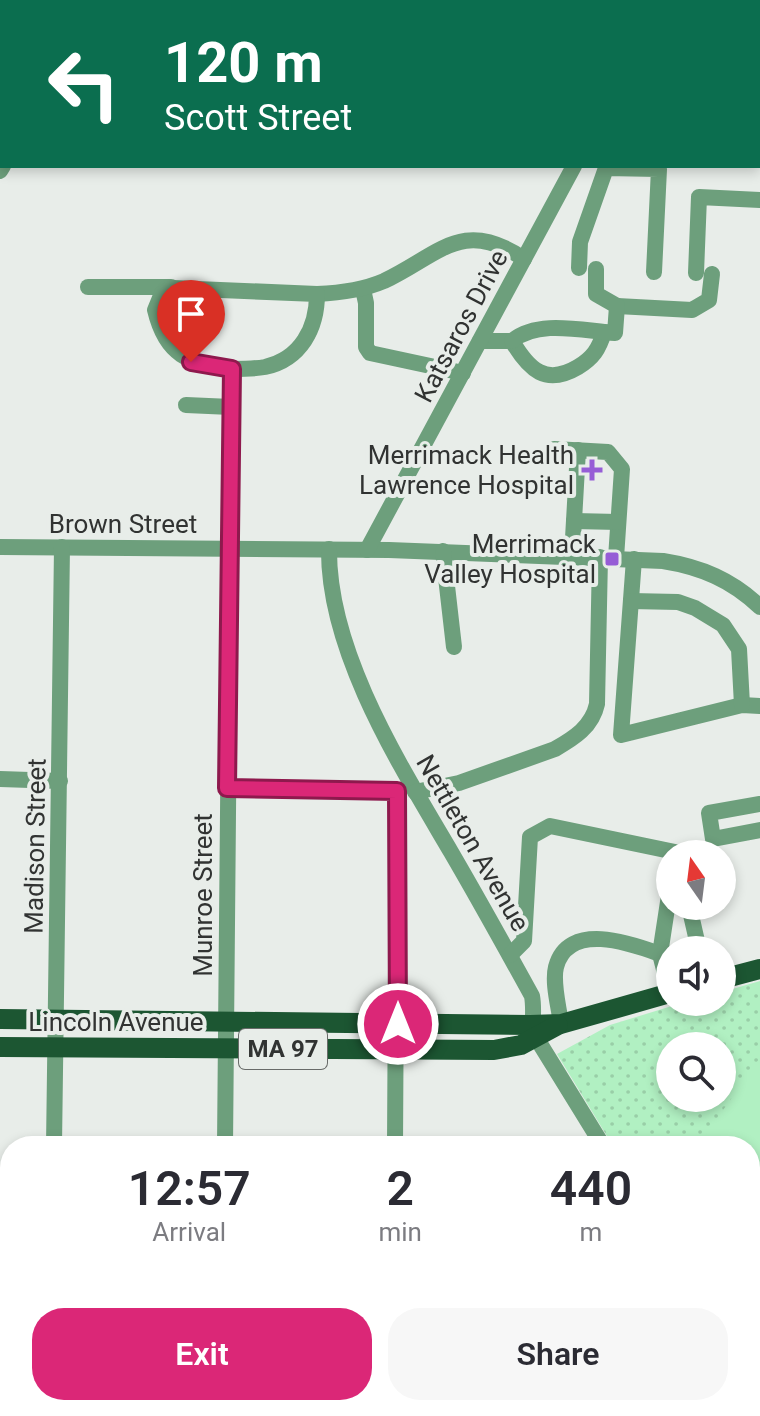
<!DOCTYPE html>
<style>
:root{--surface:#fff;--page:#f7f7f7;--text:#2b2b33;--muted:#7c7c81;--accent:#db2777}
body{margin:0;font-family:Roboto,sans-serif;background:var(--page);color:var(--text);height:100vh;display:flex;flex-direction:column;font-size:30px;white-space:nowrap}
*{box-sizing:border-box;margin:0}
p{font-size:26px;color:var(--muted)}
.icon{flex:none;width:44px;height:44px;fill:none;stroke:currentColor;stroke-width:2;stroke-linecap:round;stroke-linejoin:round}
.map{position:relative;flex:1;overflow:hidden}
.side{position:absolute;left:0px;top:1136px;width:760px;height:280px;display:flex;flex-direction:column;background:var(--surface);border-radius:32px 32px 0 0;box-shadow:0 4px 12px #0003}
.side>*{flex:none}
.guide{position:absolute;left:0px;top:0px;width:760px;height:168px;box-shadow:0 4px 12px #0003;background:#0b6e4f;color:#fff;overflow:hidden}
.needle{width:52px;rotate:346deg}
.controls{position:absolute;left:656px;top:840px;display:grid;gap:16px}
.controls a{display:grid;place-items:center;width:80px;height:80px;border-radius:50%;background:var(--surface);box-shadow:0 4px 12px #0003;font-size:40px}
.pin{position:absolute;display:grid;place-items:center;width:68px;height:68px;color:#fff;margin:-82px -34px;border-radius:50% 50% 50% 0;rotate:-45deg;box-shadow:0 0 8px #0007}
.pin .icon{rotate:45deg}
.me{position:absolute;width:88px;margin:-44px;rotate:0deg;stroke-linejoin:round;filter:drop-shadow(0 0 6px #0008)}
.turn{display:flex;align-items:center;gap:28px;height:168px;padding:0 32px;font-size:36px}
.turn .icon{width:104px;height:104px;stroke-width:2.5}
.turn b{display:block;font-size:56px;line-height:68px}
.eta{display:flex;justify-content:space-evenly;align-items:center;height:136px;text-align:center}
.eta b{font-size:48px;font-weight:600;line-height:56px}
.cta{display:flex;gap:16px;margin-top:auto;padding:16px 32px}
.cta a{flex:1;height:92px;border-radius:32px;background:var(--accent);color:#fff;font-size:32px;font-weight:600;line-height:92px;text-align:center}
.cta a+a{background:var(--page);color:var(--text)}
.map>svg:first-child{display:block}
</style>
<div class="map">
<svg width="760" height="1416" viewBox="0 0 760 1416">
<defs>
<pattern id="grass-dots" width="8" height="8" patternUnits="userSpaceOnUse" patternTransform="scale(2)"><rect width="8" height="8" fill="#b1f0c2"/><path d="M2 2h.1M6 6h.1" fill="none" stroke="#99cea7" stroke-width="1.8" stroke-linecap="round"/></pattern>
<pattern id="water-rules" width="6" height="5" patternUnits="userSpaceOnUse" patternTransform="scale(2)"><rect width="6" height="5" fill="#74bf8b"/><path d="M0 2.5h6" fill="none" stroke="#609c72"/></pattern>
</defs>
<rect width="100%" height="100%" fill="#e8ede9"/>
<path fill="url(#grass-dots)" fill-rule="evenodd" d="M760,981V1379L750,1372V1146H613L557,1054L610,1025L685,1002H722V992ZM670,1046H722V1098H670Z"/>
<polygon fill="#b1f0c2" points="760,1058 760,1286 751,1288 750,1146 710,1146 706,1134"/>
<polygon fill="url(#water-rules)" points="0,1371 10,1376 10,1406 69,1406 89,1416 0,1416"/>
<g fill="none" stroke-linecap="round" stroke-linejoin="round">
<g stroke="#6d9f7c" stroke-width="16">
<polyline points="447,0 447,2"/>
<polyline points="654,0 655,2"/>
<polyline points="93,2 94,0"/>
<polyline points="254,2 255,0"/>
<polyline points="332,2 332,0"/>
<polyline points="377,2 377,0"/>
<polyline points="0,171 3,166"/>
<polyline points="579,268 580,242 606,168 659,169 654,272"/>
<polyline points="696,273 699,197 760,200"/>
<polyline points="88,287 171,287"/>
<polyline points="363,289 366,303 366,347 370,353 463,373"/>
<path d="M317,294C340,293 363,290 384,281C439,255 462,217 524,259"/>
<polyline points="617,306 692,310 709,300 712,274"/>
<path d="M480,341H512C529,370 546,386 578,367C593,358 599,349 604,332"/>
<path d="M512,341C538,319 583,331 615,333L617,306L596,294V269"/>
<polyline points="186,405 231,407"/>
<polyline points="554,449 608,452 622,469 616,558"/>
<polyline points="574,521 618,522"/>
<path d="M0,547L389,550L663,561C701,567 732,580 760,607"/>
<path d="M329,549C328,652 400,765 451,852C479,900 505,947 532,996C535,1012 530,1023 537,1039L603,1146"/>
<polyline points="367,550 574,166"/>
<polyline points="443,551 454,647"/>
<polyline points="572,556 578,450"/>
<polyline points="634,559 621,735 742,705 760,706"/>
<polyline points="631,601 678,602 695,608 723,625 739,649 742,705"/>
<polyline points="0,779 60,781"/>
<polyline points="227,788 397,791 395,1146"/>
<path d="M415,792L459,783L555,749C574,738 592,727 597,704L600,557"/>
<polyline points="760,804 709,813 713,839 760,830"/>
<polyline points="689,906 699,950"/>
<polyline points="510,955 524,941 530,837 550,826 675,852"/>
<polyline points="670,993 660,954 670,889"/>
<path d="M561,1024C559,1007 552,983 556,967C568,921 630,943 660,954"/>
<polyline points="54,1146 62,547"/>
<path d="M225,1146L232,369C242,369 254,369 265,367C301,359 317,328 317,294L173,288L162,293L155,310C166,356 188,363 232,369"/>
<polyline points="0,1318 10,1324"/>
<polyline points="750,1321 760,1335"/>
<polyline points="750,1383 760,1400"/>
<polyline points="151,1406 168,1416"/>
<polyline points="223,1416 224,1406"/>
<polyline points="388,1416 389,1406"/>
<polyline points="560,1416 560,1406"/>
<polyline points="736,1416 736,1406"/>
</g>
<g stroke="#1c5632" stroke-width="20">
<polyline points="0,63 2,63"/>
<polyline points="758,85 760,85"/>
<polyline points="722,979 760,969"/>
<polyline points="0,1019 530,1025 561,1024 670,993"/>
<polyline points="0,1047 494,1050 521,1045 558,1025"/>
</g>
</g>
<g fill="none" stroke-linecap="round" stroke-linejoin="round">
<g stroke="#8e194d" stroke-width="20">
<polyline id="route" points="191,362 232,369 227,788 397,791 398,1024"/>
</g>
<use href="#route" stroke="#db2777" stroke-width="14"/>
</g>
<g fill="#965dd6" stroke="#e8ede9" stroke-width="3">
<path d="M588 458h8v8h8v8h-8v8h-8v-8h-8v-8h8z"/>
<rect x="604" y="551" width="16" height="16" rx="4"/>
</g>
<g text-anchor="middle" stroke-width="8" stroke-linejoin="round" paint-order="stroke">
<rect fill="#e8ede9" stroke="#686b69" stroke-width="2" x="239" y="1029" width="88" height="40" rx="6"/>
<g font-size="24" font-weight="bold" fill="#313332">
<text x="283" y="1057">MA 97</text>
</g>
<g font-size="26" fill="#313332" stroke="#e8ede9">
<text transform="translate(461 326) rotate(-62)" y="9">Katsaros Drive</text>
<text x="123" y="533">Brown Street</text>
<text transform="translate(473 843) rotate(60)" y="9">Nettleton Avenue</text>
<text transform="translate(35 846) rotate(-89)" y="9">Madison Street</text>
<text transform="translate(203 895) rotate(-90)" y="9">Munroe Street</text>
<text x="116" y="1031">Lincoln Avenue</text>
</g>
<g font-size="26" fill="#313332" stroke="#e8ede9" text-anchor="end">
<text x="574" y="464">Merrimack Health<tspan x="574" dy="30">Lawrence Hospital</tspan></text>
<text x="596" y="553">Merrimack<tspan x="596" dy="30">Valley Hospital</tspan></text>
</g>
</g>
</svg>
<div class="controls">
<a><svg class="needle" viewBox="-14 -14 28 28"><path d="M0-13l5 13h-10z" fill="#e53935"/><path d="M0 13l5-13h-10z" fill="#7c7c81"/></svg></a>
<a><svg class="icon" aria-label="sound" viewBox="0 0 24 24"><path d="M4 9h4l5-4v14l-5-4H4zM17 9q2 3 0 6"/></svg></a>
<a><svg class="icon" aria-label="search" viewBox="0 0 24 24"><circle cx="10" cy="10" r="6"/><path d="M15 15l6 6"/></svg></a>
</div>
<div class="pin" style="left:191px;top:362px;background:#d93025"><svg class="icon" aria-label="arrive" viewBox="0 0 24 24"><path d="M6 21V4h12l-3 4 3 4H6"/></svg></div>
<svg class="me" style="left:398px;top:1024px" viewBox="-20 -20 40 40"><circle r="17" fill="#db2777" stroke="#fff" stroke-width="3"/><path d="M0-11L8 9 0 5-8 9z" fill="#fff"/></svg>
<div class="guide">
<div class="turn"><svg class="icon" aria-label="left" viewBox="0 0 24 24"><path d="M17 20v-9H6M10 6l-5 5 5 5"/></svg><div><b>120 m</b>Scott Street</div></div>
</div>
<section class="side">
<div class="eta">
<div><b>12:57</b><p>Arrival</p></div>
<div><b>2</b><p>min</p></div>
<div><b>440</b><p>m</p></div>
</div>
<div class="cta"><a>Exit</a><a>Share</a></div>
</section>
</div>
